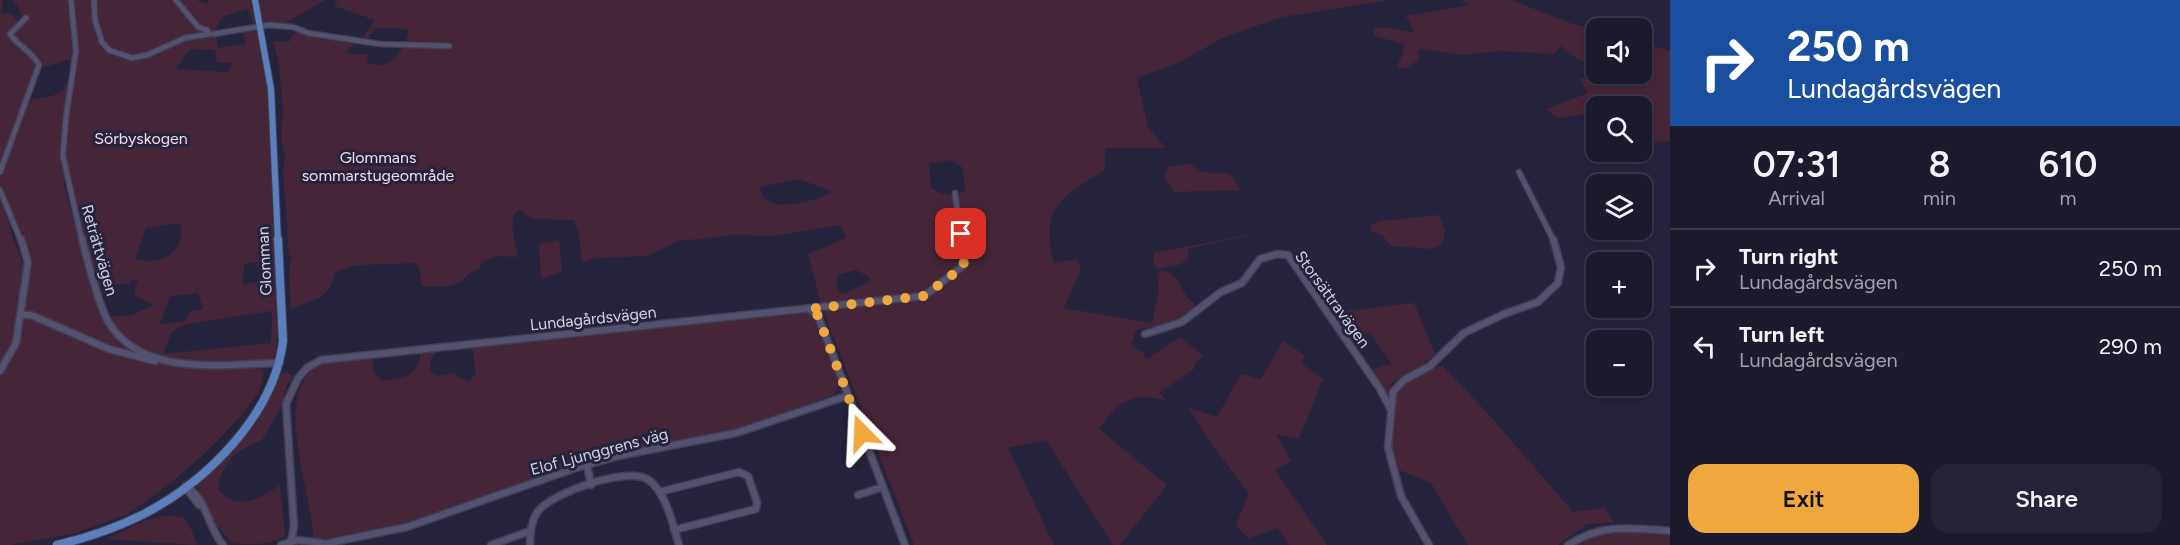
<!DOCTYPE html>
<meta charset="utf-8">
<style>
:root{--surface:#1c1b2e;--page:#252436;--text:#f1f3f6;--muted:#a0a1aa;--line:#3a394a;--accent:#efa73e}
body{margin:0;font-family:Figtree,sans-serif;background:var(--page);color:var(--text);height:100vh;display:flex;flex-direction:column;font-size:22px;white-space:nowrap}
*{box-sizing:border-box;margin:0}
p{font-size:20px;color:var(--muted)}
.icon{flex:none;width:33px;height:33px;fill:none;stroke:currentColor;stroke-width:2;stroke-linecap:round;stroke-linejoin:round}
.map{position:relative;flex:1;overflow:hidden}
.drawer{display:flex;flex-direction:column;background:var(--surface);width:510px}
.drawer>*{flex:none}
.guide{background:#1a4fa0;color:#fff;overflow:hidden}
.tools{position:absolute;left:1586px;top:18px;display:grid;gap:12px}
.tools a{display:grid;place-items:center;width:66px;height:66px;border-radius:12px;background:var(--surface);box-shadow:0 3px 9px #0003,0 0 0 2px var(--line);font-size:30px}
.pin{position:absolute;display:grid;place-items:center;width:51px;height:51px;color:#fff;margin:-26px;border-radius:12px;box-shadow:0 3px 9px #0006}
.me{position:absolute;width:66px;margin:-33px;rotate:339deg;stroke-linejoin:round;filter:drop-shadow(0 0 4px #0008)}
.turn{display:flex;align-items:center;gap:21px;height:126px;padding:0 18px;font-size:27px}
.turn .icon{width:78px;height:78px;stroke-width:2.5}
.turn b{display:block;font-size:42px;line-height:51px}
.eta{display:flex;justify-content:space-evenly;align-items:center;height:102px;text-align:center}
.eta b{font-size:36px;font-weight:600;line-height:42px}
.button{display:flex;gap:12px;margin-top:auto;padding:12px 18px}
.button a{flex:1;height:69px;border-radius:18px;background:var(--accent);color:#111;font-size:24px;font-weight:600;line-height:69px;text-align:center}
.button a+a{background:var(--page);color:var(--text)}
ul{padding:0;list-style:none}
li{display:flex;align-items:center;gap:18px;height:78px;padding:0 18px;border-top:2px solid var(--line)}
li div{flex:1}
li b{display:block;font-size:22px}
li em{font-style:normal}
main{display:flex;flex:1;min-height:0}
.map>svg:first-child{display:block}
</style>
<main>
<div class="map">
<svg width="1670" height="545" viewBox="0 0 1670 545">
<rect width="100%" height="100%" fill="#26243d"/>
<g fill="#452638" fill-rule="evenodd">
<path d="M0,0H3L1,13H10L19,22L22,19L19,8L12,0H70L74,48L62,132L64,185L98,310L116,339L134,352L152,359L145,361L214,369L254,368L264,371L259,392L239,418L205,453L167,486L128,514L76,533L10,545H0V171L28,100C59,96 71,95 70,59L38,69L0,167ZM14,216C28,251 29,272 24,310L29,313L22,310L23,264L9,227Z"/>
<path d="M73,0H196L207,4L210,0H250L267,80L277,322L276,354L272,359C250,366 179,365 157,358C136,351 121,335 108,317L132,315L154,305L134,295L138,279L131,280L130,283L98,286L68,183L66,131L77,53ZM249,9L254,27L236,31L244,34L245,44L218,48L215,29L224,16ZM191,49L215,50L217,62L233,63L228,72L175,69ZM180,223C186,239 175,256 159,260C152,262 142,260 135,259L146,228ZM269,259L271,279L243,285L244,264ZM198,293L203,309L189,312L186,321L160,324L170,296ZM272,311L271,343L163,354L172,331L187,324Z"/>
<polygon points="257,0 325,0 282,25 262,23"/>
<path d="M335,0H1389L1282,17L1226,36L1178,63L1137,78L1148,128L1166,148H1105V170C1062,196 1039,207 1054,263L1077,259L1081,269L1064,308L1152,323L1159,292L1158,275L1161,271C1180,270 1181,296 1194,304V310L1180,321L1136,330L1131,345L1144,353L1146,360L1180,337L1203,356L1194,365V369L1159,393L1165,398V400C1130,391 1118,403 1099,429L1167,485L1120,545H1113L1046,440L1008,448L1054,545H914L821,304L808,254L846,238L841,225L773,236L735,235L679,241L646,256L595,258L582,263L579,234L574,220L532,219L519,209C505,222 518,242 517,257L497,256L482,262L480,268L468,274L462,282L448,286H421L420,269L416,263L357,265L335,272C329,301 315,298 291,309C291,297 286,264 293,255L289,256L283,170L285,157L281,139L283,113L279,64L273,42H289L293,34L303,31L314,37L362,39L375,20L334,6L337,1ZM385,28L409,29C408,41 397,61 386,64C380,66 372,64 367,63L368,54H351L346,51L356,42L367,40L375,29ZM952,160L963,168L965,190C952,197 942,195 931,188L929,164ZM799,179L831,191C823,200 787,207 775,204C771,203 766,199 762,197L760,187ZM856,270L871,278L867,283L843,294L839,292L836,279L840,274Z"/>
<polygon points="1462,0 1511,0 1570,23 1596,30 1596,68 1573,56 1561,46 1554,54 1500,51 1461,55 1421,49 1418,52 1419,60 1405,69 1397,66 1403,54 1404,44 1374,36 1373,28 1385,27 1415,33 1406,16 1470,5"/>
<polygon points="1641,42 1670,51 1670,141 1641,144 1641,106 1596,106 1596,113 1557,118 1546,109 1588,93 1580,79 1595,72 1596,74 1641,74"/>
<polygon points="1189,164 1203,172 1230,174 1242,190 1174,192 1164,177 1168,167"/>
<polygon points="1439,215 1445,230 1443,242 1433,249 1393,246 1393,248 1382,235 1370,231 1372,224 1381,221"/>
<polygon points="1269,231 1188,249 1188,259 1179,265 1158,269 1153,264 1154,253"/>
<polygon points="559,240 562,272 541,279 539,244"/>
<polygon points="1414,303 1435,354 1422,365 1392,382 1386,395 1369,370 1392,364 1370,333 1346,337 1330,313"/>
<path d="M809,312L814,318L840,385L833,395L742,427L586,459L455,508L395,525L313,541C315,498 269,394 319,366C334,358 356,358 373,357C372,369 373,375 384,381C408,376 417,377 421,351L437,350L431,360L430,372L436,376L455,373L461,379L468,381L476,375L472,346Z"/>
<polygon points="1283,341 1304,355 1302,364 1323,379 1299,439 1276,434 1291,461 1275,470 1327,545 1289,545 1278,528 1248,538 1236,525 1249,493 1214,448 1189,408 1217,417 1241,374 1261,379"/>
<polygon points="1442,365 1490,416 1573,512 1605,508 1614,522 1587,524 1558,545 1468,545 1431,483 1397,469 1390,439 1398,389 1409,380"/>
<path d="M280,373H288L293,376L287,385L281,408L262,440C237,450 222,461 218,488C235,513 260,499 280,485L285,535C273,545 249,545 232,543L213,521L197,486L199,480C229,448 267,416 280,373Z"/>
<polygon points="170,515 183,517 192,531 197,545 107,539 146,520"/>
<polygon points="1612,530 1670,534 1670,545 1573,545 1593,532"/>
</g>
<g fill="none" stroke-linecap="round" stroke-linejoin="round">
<g stroke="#423f55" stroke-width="7">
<g id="minor-far1">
<polyline points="71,0 76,51 66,117 63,156 82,241"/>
<polyline points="94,0 95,20 102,42 109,50 132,58 147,55 185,38 209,34"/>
<polyline points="176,0 198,27 207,30 209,34"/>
<polyline points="213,34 269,25 293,27 308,33 380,44 449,46"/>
<path d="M0,172L39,65C32,51 19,47 10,34L26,18"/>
<polyline points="1519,172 1554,241"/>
<polyline points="0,190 21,241"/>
<polyline points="955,193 961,241"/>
</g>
</g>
<g stroke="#423f55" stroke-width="9">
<g id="minor">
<path d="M82,239C86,256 100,309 109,323C143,378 224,364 280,363"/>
<polyline points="810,309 818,316 905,545"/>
<polyline points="21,315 31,315 109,349 155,361"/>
<polyline points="1145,334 1182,322 1221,292 1242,283 1260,259 1277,254 1288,255 1380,389 1390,408"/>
<polyline points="0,371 16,343 28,262 21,239"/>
<polyline points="587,465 591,485"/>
<path d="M185,486C206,496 208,528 223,545"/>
<polyline points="185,487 199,505"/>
<polyline points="659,492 739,472 748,476 757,502 756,509 674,530"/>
<polyline points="858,495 883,487"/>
<polyline points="291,542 294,526 286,404 298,378 307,368 321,360 924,296 964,265 961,239"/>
<polyline points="281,545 298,540 322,543"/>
<polyline points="319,545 407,527 576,468 618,456 736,433 847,396"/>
<polyline points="491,545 530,531"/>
<path d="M530,545C530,533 531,519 539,510C555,492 625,467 647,479C665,489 674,527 679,545"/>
<polyline points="1429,545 1401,496 1388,447 1393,392 1404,380 1430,366 1464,333 1504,314 1538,302 1558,283 1561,267 1553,239"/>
<path d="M1568,545C1603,523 1631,528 1670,531"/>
</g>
</g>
<g stroke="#423f55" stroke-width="8">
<polyline id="major-far1" points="255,0 271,89 278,241"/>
</g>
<g stroke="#423f55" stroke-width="10">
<path id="major" d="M57,545C87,538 116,528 144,514C207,481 274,415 283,341L278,239"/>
</g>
<use href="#minor-far1" stroke="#54526e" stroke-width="4.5"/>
<use href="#minor" stroke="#54526e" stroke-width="6"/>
<use href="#major-far1" stroke="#5b7ebc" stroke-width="6"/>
<use href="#major" stroke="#5b7ebc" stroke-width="8"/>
</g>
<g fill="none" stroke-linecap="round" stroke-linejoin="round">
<polyline stroke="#efa73e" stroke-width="10" stroke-dasharray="0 18" points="862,433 818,316 815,311 809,309 924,296 964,266 961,234"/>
</g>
<g text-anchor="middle" stroke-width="6" stroke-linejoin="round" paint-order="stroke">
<g font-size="16" fill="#f7dae9" stroke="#26243d">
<text x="141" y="144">Sörbyskogen</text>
<text x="378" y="163">Glommans<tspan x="378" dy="18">sommarstugeområde</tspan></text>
</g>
<g font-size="16" fill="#d2d2e2" stroke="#26243d">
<text transform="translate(100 250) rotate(74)" y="6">Reträttvägen</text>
<text transform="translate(264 261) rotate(-93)" y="6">Glomman</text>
<text transform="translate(1333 299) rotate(54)" y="6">Storsättravägen</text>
<text transform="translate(593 318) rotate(-6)" y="6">Lundagårdsvägen</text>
<text transform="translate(599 451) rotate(-15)" y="6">Elof Ljunggrens väg</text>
</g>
</g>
</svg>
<div class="tools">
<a><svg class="icon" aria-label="sound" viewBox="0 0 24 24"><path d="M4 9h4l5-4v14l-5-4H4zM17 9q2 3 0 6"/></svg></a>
<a><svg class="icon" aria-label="search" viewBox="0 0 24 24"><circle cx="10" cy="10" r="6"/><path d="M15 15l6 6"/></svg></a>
<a><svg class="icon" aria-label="layers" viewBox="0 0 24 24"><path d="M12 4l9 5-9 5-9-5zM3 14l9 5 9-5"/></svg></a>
<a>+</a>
<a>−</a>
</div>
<div class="pin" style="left:961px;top:234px;background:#d93025"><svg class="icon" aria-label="arrive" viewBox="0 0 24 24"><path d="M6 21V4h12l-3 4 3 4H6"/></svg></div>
<svg class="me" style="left:862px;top:433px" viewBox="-20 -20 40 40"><path d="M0-17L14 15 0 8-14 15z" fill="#efa73e" stroke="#fff" stroke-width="4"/></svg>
</div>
<section class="drawer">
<div class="guide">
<div class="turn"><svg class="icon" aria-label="right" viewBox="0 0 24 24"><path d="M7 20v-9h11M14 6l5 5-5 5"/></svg><div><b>250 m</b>Lundagårdsvägen</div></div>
</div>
<div class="eta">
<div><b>07:31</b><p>Arrival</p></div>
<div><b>8</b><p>min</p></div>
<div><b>610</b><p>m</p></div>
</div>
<ul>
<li><svg class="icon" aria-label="right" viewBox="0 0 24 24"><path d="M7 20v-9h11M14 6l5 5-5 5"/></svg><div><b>Turn right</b><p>Lundagårdsvägen</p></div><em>250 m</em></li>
<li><svg class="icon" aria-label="left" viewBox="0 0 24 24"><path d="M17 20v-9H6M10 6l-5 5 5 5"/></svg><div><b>Turn left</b><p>Lundagårdsvägen</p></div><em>290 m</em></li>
</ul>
<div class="button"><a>Exit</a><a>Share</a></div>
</section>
</main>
